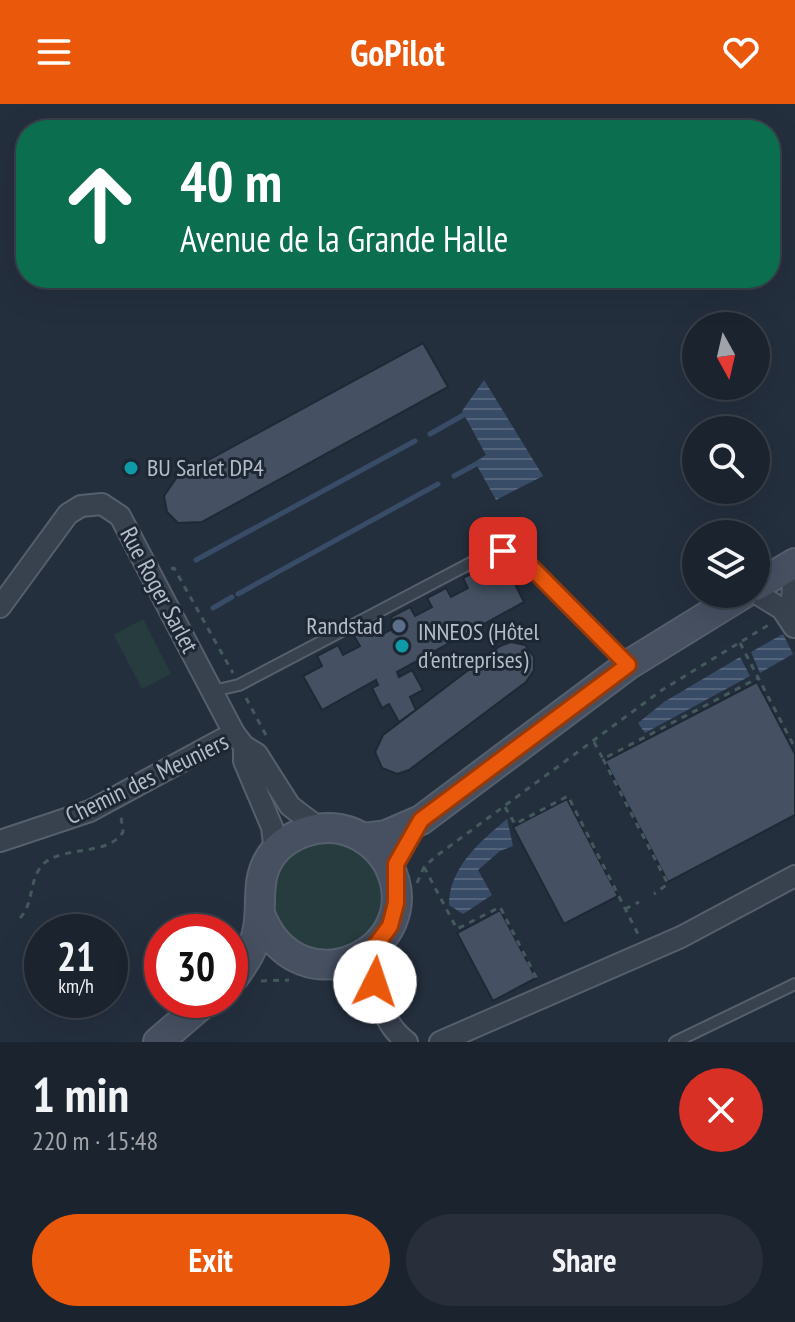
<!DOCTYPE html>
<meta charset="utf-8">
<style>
:root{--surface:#1b232e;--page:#282f3a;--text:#f1f3f6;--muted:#a0a4aa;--line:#39404a;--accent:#ea580c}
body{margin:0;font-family:"PT Sans Narrow",sans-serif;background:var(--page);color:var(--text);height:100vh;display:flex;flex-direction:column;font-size:30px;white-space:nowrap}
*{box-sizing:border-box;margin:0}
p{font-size:26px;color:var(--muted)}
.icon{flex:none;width:44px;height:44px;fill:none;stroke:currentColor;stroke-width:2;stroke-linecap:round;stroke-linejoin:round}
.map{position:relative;height:938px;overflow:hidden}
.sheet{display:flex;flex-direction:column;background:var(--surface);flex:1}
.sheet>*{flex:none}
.hud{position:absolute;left:16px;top:16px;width:764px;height:168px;border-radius:32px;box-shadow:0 8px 32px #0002,0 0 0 2px var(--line);background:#0b6e4f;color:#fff;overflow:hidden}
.needle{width:52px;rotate:172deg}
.fabs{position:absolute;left:682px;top:208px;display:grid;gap:16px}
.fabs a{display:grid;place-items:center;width:88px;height:88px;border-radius:50%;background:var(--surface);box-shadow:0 8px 32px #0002,0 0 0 2px var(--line);font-size:40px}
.speed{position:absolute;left:24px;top:810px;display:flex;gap:16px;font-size:40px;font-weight:700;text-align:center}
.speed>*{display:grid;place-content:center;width:104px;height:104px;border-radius:50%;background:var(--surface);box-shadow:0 8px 32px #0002,0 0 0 2px var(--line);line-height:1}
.speed small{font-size:20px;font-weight:400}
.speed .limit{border:12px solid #d22;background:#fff;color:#111}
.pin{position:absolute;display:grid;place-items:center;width:68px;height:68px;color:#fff;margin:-34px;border-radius:16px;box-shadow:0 4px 12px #0006}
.me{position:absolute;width:88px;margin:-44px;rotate:4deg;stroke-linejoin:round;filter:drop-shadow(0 0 6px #0008)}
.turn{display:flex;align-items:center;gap:28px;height:168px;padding:0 32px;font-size:36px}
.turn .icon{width:104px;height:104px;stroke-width:2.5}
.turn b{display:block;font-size:56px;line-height:68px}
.round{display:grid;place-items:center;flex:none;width:84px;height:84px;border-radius:42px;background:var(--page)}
.summary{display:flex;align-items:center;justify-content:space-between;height:136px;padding:0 32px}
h1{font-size:48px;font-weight:600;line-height:60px}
.cta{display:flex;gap:16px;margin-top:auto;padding:16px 32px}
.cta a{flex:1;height:92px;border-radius:48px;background:var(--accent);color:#fff;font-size:32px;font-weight:600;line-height:92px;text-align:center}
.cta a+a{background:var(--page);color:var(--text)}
header{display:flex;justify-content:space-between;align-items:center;height:104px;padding:0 32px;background:var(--accent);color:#fff;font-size:36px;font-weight:600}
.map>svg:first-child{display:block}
</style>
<header><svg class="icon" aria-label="menu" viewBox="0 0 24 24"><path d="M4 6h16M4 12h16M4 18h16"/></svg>GoPilot<svg class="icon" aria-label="heart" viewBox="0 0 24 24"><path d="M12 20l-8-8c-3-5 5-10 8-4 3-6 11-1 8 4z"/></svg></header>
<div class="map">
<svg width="795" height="938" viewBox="0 0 795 938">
<defs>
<pattern id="water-rules" width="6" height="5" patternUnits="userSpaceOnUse" patternTransform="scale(2)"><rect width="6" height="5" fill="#394c67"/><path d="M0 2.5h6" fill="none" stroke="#53647b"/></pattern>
</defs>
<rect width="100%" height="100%" fill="#242f3e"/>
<g fill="#263c3f">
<polygon points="143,515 171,570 142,585 114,531"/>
<path d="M333,738C378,748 398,791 369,828C365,832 361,840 357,843C348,848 330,849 320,851L278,825C275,813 269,799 269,787C270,755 306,738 333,738Z"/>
</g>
<g fill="url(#water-rules)">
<polygon points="484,276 543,372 496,396 475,358 486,351 462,307"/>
<polygon points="783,530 793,550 760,569 751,548"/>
<polygon points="740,553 750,572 645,629 638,619 664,598"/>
<path d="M507,715L513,742L500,747L478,766L492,791L463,810L449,801C449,763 481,737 507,715Z"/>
</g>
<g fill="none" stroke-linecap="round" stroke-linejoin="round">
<g stroke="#394c67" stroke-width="5">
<polyline points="430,330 467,309"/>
<polyline points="454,372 480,358"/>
<polyline points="196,456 415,337"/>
<polyline points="238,490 438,380"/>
<polyline points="213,504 232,493"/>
</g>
</g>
<g fill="#455162" stroke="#1f2835" stroke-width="2">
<polygon points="423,239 448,283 202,418 178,419 167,408 164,392 177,373"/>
<polygon points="482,464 488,474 507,464 524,498 397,568 399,573 412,566 423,586 410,593 416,606 399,618 389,600 382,604 372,584 378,581 376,576 322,606 303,572 322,562 317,552 338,541 343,551 360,542 354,532 374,522 379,532 396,523 391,513 410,503 415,512 432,503 427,494 446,484 451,493 468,484 463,474"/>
<polygon points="511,538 525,541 534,553 534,566 526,578 409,666 397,670 382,664 375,648 383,631 500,542"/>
<polygon points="757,578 795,650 795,711 668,778 605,657"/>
<polygon points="567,695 618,792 564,820 513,723"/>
<polygon points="500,806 536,874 493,897 457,829"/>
</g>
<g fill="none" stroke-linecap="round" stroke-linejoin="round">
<g stroke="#565f6c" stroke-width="14">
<g id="lane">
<polyline points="213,587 239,581 486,451 503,447 524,456 627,561"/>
<polyline points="675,938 795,880"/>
</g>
</g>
<g stroke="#565f6c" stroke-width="24">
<g id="street">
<polyline points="795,459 791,506 795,518"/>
<polyline points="756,489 782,505 794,523"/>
<polyline points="0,503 68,410 81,402 102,400 120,412 234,629"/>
<polyline points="244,642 244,657 272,723 275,748"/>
<polyline points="0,737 90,707 234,629 244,642 257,650 290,702 319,724"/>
<path d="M376,841C375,875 376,915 407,938"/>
<polyline points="332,861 381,903"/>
<polyline points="440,938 681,833 795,772"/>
</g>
</g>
<g stroke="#565f6c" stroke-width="32">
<g id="secondary">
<polyline points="756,482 795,459"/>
<polyline points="363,734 386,731 421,716 628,561 743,490"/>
<path d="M234,873C245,858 255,843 258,824C263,797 254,773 274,748C290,730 316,721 340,725C360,729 378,742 388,760C432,845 299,910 260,810"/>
<polyline points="158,938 207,896"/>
</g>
</g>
<g stroke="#44595c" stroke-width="3" stroke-dasharray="6 6" stroke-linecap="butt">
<polyline points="171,465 174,464 233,569"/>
<polyline points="740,539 795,644"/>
<polyline points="246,594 267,633"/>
<polyline points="594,638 603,655 758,574"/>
<polyline points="603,655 668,780 654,790"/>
<polyline points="505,703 515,720 568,692 639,832"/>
<polyline points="424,763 457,825 500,803 537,875"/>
<polyline points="417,779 424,763 435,753 662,586 770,520"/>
<polyline points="625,805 639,798"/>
<path d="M20,814C35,799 28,770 47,757C70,742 109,751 123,728L121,713"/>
<polyline points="261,877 289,876"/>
</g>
<use href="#lane" stroke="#38414e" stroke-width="10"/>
<use href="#street" stroke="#38414e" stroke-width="20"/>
<use href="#secondary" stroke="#465061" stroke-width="28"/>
</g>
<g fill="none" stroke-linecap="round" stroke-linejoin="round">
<g stroke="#983908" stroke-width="20">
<polyline id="route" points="375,878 376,841 390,822 396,799 396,760 421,716 628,561 524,456 503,447"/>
</g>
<use href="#route" stroke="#ea580c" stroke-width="14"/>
</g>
<g fill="#0f9aa8" stroke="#1d2633" stroke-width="3">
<circle cx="131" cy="364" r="8"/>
<circle cx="402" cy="542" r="8"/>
</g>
<circle fill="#5c6f8a" stroke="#1d2633" stroke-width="3" cx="399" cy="522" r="8"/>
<g text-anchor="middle" stroke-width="6" stroke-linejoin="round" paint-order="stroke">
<g font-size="24" fill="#b4bcc9" stroke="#1d2633" text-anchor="start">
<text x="147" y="372">BU Sarlet DP4</text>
<text x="383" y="530" text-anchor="end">Randstad</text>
<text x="418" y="536">INNEOS (Hôtel<tspan x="418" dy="28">d'entreprises)</tspan></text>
</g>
<g font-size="24" fill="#b4bcc9" stroke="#1d2633">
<text transform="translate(159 486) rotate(62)" y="8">Rue Roger Sarlet</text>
<text transform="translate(147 675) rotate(-26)" y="8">Chemin des Meuniers</text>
</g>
</g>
</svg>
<div class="fabs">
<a><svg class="needle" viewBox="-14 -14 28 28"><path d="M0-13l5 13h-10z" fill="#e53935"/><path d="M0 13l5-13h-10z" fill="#a0a4aa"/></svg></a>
<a><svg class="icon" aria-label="search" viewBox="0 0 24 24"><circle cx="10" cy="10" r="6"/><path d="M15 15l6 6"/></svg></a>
<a><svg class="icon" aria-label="layers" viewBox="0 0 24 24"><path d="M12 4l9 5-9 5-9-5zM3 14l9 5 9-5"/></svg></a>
</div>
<div class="speed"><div>21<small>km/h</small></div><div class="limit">30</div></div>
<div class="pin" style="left:503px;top:447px;background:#d93025"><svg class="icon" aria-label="arrive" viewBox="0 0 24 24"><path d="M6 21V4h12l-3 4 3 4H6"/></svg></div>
<svg class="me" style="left:375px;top:878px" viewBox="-20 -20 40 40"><circle r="19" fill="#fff"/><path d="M0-13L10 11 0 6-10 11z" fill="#ea580c"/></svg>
<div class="hud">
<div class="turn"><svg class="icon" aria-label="ahead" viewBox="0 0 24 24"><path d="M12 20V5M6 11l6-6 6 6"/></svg><div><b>40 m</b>Avenue de la Grande Halle</div></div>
</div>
</div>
<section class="sheet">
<div class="summary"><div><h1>1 min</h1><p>220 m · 15:48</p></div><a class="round" style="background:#d93025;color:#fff"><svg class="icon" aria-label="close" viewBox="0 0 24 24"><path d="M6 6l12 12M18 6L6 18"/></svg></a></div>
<div class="cta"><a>Exit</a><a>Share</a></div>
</section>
